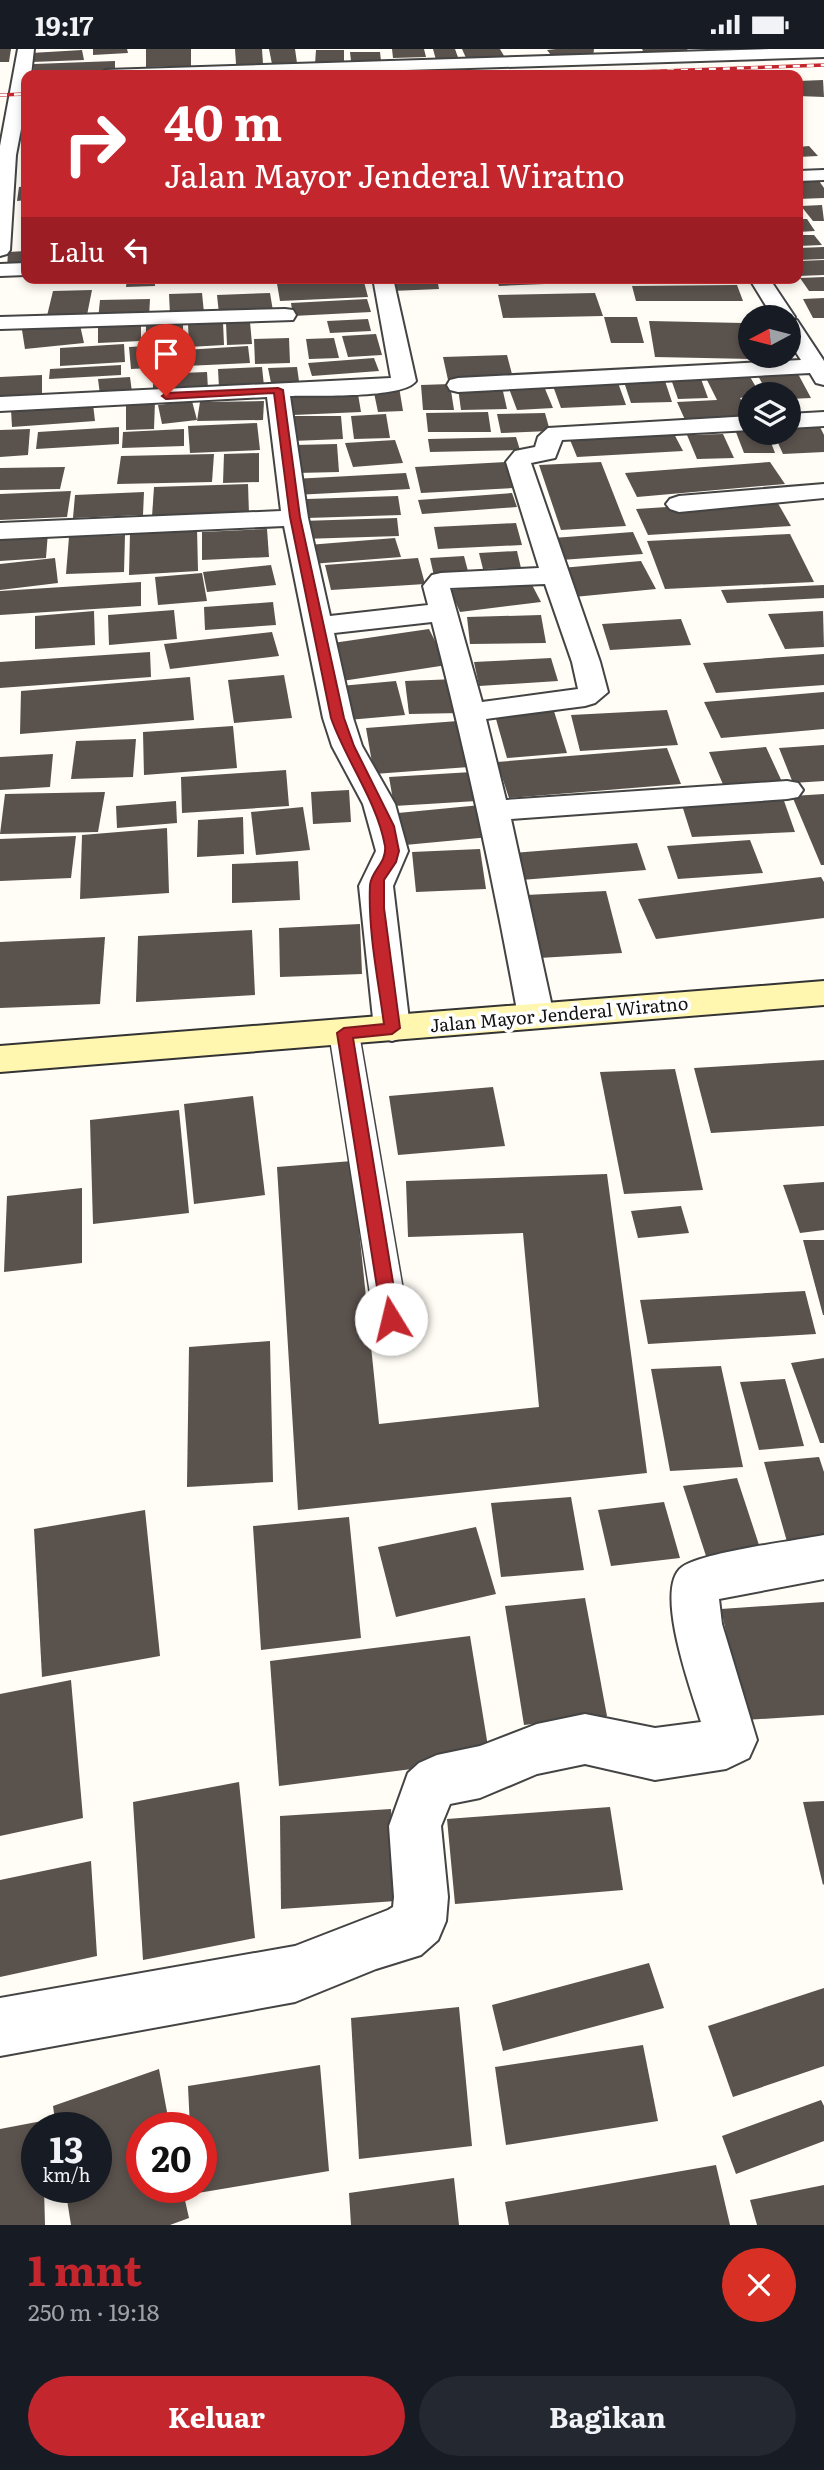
<!DOCTYPE html>
<html lang="id">
<meta charset="utf-8">
<style>
:root{--surface:#171b24;--page:#242831;--text:#f1f3f6;--muted:#9ea1a6;--accent:#c4262e}
body{margin:0;font-family:Literata,serif;background:var(--page);color:var(--text);height:100vh;display:flex;flex-direction:column;font-size:26px;white-space:nowrap}
*{box-sizing:border-box;margin:0}
p{font-size:23px;color:var(--muted)}
.icon{flex:none;width:38px;height:38px;fill:none;stroke:currentColor;stroke-width:2;stroke-linecap:round;stroke-linejoin:round}
.map{position:relative;height:2176px;overflow:hidden}
.side{display:flex;flex-direction:column;background:var(--surface);flex:1}
.side>*{flex:none}
.hud{position:absolute;left:21px;top:21px;width:782px;height:214px;border-radius:14px;box-shadow:0 4px 10px #0003;background:#c4262e;color:#fff;overflow:hidden}
.needle{width:46px;rotate:263deg}
.fabs{position:absolute;left:738px;top:256px;display:grid;gap:14px}
.fabs a{display:grid;place-items:center;width:63px;height:63px;border-radius:50%;background:var(--surface);box-shadow:0 4px 10px #0003;font-size:35px}
.speed{position:absolute;left:21px;top:2063px;display:flex;gap:14px;font-size:35px;font-weight:700;text-align:center}
.speed>*{display:grid;place-content:center;width:91px;height:91px;border-radius:50%;background:var(--surface);box-shadow:0 4px 10px #0003;line-height:1}
.speed small{font-size:18px;font-weight:400}
.speed .limit{border:10px solid #d22;background:#fff;color:#111}
.pin{position:absolute;display:grid;place-items:center;width:60px;height:60px;color:#fff;margin:-72px -30px;border-radius:50% 50% 50% 0;rotate:-45deg;box-shadow:0 0 7px #0007}
.pin .icon{rotate:45deg}
.me{position:absolute;width:77px;margin:-38px;rotate:351deg;stroke-linejoin:round;filter:drop-shadow(0 0 5px #0008)}
.turn{display:flex;align-items:center;gap:24px;height:147px;padding:0 28px;font-size:32px}
.turn .icon{width:91px;height:91px;stroke-width:2.5}
.turn b{display:block;font-size:49px;line-height:60px}
.then{display:flex;align-items:center;height:66px;padding:0 28px;background:#0003;gap:14px;font-size:26px}
.round{display:grid;place-items:center;flex:none;width:74px;height:74px;border-radius:37px;background:var(--page)}
.headline{display:flex;align-items:center;justify-content:space-between;height:119px;padding:0 28px}
h1{font-size:42px;font-weight:700;line-height:52px;color:var(--accent)}
.primary-button{display:flex;gap:14px;margin-top:auto;padding:14px 28px}
.primary-button a{flex:1;height:80px;border-radius:42px;background:var(--accent);color:#fff;font-size:28px;font-weight:700;line-height:80px;text-align:center}
.primary-button a+a{background:var(--page);color:var(--text)}
.status{display:flex;justify-content:space-between;align-items:center;height:49px;padding:0 35px;background:var(--surface);direction:ltr}
.status svg{height:19px;fill:currentColor}
.map>svg:first-child{display:block}
</style>
<div class="status"><b>19:17</b><svg viewBox="0 0 49 12"><path d="M0 12V9h3v3zM5 12V6h3v6zM10 12V3h3v9zM15 12V0h3v12zM26 1h20v11H26zM47 4h2v5h-2z"/></svg></div>
<div class="map">
<svg width="824" height="2176" viewBox="0 0 824 2176">
<rect width="100%" height="100%" fill="#fffdf5"/>
<g fill="#5a524d">
<polygon points="0,0 11,0 9,13 0,13"/>
<polygon points="93,0 127,0 128,4 93,6"/>
<polygon points="146,0 191,0 191,17 146,18"/>
<polygon points="235,0 262,0 263,15 236,15"/>
<polygon points="269,0 295,0 297,14 272,15"/>
<polygon points="392,0 424,0 426,8 393,9"/>
<polygon points="433,0 455,0 459,11 436,11"/>
<polygon points="462,0 500,0 504,7 466,9"/>
<polygon points="556,0 594,0 593,8 554,10 547,1"/>
<polygon points="642,0 687,0 689,3 644,4"/>
<polygon points="82,1 84,11 32,13 31,4"/>
<polygon points="316,1 344,1 344,15 315,15"/>
<polygon points="350,3 380,3 381,12 351,12"/>
<polygon points="115,12 115,21 33,23 34,15"/>
<polygon points="823,31 824,48 798,47 798,32"/>
<polygon points="809,97 818,107 798,108 798,98"/>
<polygon points="817,129 824,139 824,149 798,150 798,130"/>
<polygon points="26,137 26,151 17,152 19,138"/>
<polygon points="822,156 824,172 813,172 801,157"/>
<polygon points="798,170 807,170 815,182 798,183"/>
<polygon points="798,186 814,186 822,196 798,197"/>
<polygon points="824,198 824,210 798,211 798,199"/>
<polygon points="26,202 26,218 7,219 8,203"/>
<polygon points="824,211 824,226 798,227 798,212"/>
<polygon points="824,228 824,242 809,242 800,229"/>
<polygon points="127,229 155,229 155,237 126,238"/>
<polygon points="165,229 203,229 203,233 165,234"/>
<polygon points="276,229 363,229 368,248 280,252"/>
<polygon points="391,229 437,229 439,240 392,242"/>
<polygon points="496,229 567,229 569,234 499,237"/>
<polygon points="737,236 743,252 636,252 632,237"/>
<polygon points="92,241 86,271 46,271 53,242"/>
<polygon points="202,244 204,264 170,266 169,245"/>
<polygon points="270,244 273,262 219,265 217,246"/>
<polygon points="595,244 603,267 503,269 498,246"/>
<polygon points="824,249 824,269 813,269 803,250"/>
<polygon points="150,250 149,269 98,271 100,251"/>
<polygon points="367,250 371,263 293,267 291,254"/>
<polygon points="604,268 637,268 644,294 611,294"/>
<polygon points="368,270 371,282 330,284 327,272"/>
<polygon points="649,272 743,274 752,310 655,308"/>
<polygon points="183,273 183,292 146,294 146,275"/>
<polygon points="223,273 224,296 189,298 188,275"/>
<polygon points="250,273 252,295 227,296 226,274"/>
<polygon points="141,275 141,292 98,294 98,278"/>
<polygon points="80,276 84,294 25,300 22,281"/>
<polygon points="376,285 382,306 348,308 342,287"/>
<polygon points="289,289 290,314 255,315 254,290"/>
<polygon points="334,289 339,309 309,310 306,290"/>
<polygon points="124,295 125,313 60,317 60,299"/>
<polygon points="165,296 168,318 131,320 129,298"/>
<polygon points="248,297 250,314 186,317 184,301"/>
<polygon points="507,306 513,329 448,331 443,308"/>
<polygon points="374,309 379,322 312,327 308,314"/>
<polygon points="121,316 121,326 49,330 50,320"/>
<polygon points="262,318 264,337 219,339 218,320"/>
<polygon points="297,318 299,332 271,334 268,319"/>
<polygon points="207,323 208,340 153,343 153,325"/>
<polygon points="797,323 811,349 789,350 789,345 768,345 757,325"/>
<polygon points="42,326 42,348 0,351 0,328"/>
<polygon points="749,326 760,345 740,349 751,368 686,373 677,353 717,351 705,327"/>
<polygon points="130,328 132,343 100,346 98,330"/>
<polygon points="671,330 701,330 708,349 678,350"/>
<polygon points="617,331 626,356 561,359 553,337"/>
<polygon points="665,332 672,353 631,354 624,333"/>
<polygon points="450,335 454,361 423,361 421,336"/>
<polygon points="543,335 553,359 517,361 508,337"/>
<polygon points="399,338 403,362 378,363 373,339"/>
<polygon points="502,338 507,360 461,361 458,339"/>
<polygon points="357,339 361,363 293,366 290,342"/>
<polygon points="155,352 154,380 126,381 126,353"/>
<polygon points="192,352 197,371 162,375 158,356"/>
<polygon points="264,352 263,371 197,372 200,353"/>
<polygon points="93,355 95,372 12,378 11,361"/>
<polygon points="488,363 491,383 428,383 426,364"/>
<polygon points="545,364 550,382 501,384 497,365"/>
<polygon points="386,365 390,389 354,390 351,367"/>
<polygon points="292,367 341,367 343,390 292,392"/>
<polygon points="257,374 260,401 190,404 188,377"/>
<polygon points="119,378 119,395 36,400 38,383"/>
<polygon points="734,378 751,378 751,383 767,383 775,404 744,404"/>
<polygon points="820,378 824,386 824,403 783,405 773,383 789,383 789,379"/>
<polygon points="30,380 28,406 0,408 0,381"/>
<polygon points="184,380 184,397 122,399 123,383"/>
<polygon points="672,381 683,402 577,408 568,386"/>
<polygon points="723,385 734,409 697,410 687,386"/>
<polygon points="516,388 520,401 430,403 428,390"/>
<polygon points="395,391 403,414 353,418 345,394"/>
<polygon points="337,395 339,423 296,424 295,396"/>
<polygon points="259,404 259,433 223,434 224,405"/>
<polygon points="214,405 212,433 117,435 121,407"/>
<polygon points="506,413 514,439 421,444 415,418"/>
<polygon points="601,413 626,477 561,481 539,416"/>
<polygon points="770,413 785,435 637,448 625,424"/>
<polygon points="65,418 60,440 0,441 0,419"/>
<polygon points="406,424 410,440 295,446 293,430"/>
<polygon points="248,435 249,465 152,468 154,438"/>
<polygon points="71,442 67,468 0,471 0,445"/>
<polygon points="144,443 143,466 73,469 75,446"/>
<polygon points="512,444 517,458 422,465 418,451"/>
<polygon points="398,447 401,466 307,469 307,450"/>
<polygon points="776,451 791,477 648,486 636,460"/>
<polygon points="397,469 399,487 302,490 301,472"/>
<polygon points="516,474 522,496 438,500 434,478"/>
<polygon points="197,479 198,522 129,526 130,483"/>
<polygon points="267,480 269,508 202,511 202,483"/>
<polygon points="48,483 46,509 0,512 0,485"/>
<polygon points="633,483 643,505 561,511 553,489"/>
<polygon points="790,485 814,533 665,540 647,492"/>
<polygon points="125,486 124,523 66,525 69,488"/>
<polygon points="395,489 401,508 311,515 308,496"/>
<polygon points="517,502 521,519 483,520 479,504"/>
<polygon points="464,507 469,526 434,527 430,509"/>
<polygon points="55,509 58,534 0,541 0,515"/>
<polygon points="418,509 425,535 331,541 325,516"/>
<polygon points="641,512 656,540 574,548 561,519"/>
<polygon points="271,516 276,536 207,543 203,523"/>
<polygon points="202,524 207,552 158,556 155,528"/>
<polygon points="530,532 541,553 460,563 450,541"/>
<polygon points="141,533 141,557 0,566 0,542"/>
<polygon points="824,536 824,549 727,554 721,541"/>
<polygon points="273,553 276,576 205,581 204,558"/>
<polygon points="174,561 177,590 109,596 108,566"/>
<polygon points="94,562 95,596 35,600 35,567"/>
<polygon points="823,562 824,598 785,600 768,565"/>
<polygon points="541,566 546,594 470,595 467,568"/>
<polygon points="681,570 691,596 610,601 602,575"/>
<polygon points="429,580 447,616 342,632 326,595"/>
<polygon points="272,583 279,607 170,620 164,595"/>
<polygon points="150,603 151,628 0,639 0,613"/>
<polygon points="824,605 824,636 716,644 703,614"/>
<polygon points="551,609 558,632 479,637 474,613"/>
<polygon points="284,626 292,669 234,674 228,631"/>
<polygon points="190,628 194,671 20,685 21,642"/>
<polygon points="457,630 461,664 409,665 405,632"/>
<polygon points="396,632 405,666 348,671 340,637"/>
<polygon points="824,643 824,680 721,689 704,653"/>
<polygon points="553,659 567,704 507,709 494,663"/>
<polygon points="667,661 678,696 580,702 571,666"/>
<polygon points="458,672 469,718 374,725 366,679"/>
<polygon points="233,677 237,719 144,726 143,683"/>
<polygon points="136,690 133,728 71,730 76,692"/>
<polygon points="824,696 824,732 793,734 779,699"/>
<polygon points="766,698 783,735 725,740 709,703"/>
<polygon points="667,699 681,735 509,749 497,713"/>
<polygon points="53,705 50,738 0,741 0,708"/>
<polygon points="286,721 289,757 182,764 181,728"/>
<polygon points="472,723 477,752 394,757 389,728"/>
<polygon points="349,741 351,773 313,775 311,743"/>
<polygon points="105,743 98,783 0,785 5,745"/>
<polygon points="824,745 824,816 821,816 792,747"/>
<polygon points="783,749 795,783 692,788 681,753"/>
<polygon points="176,752 177,774 117,779 116,757"/>
<polygon points="481,756 490,788 405,796 398,764"/>
<polygon points="303,758 310,801 256,806 251,763"/>
<polygon points="243,768 244,805 197,808 198,771"/>
<polygon points="167,779 169,844 80,850 82,786"/>
<polygon points="76,787 71,829 0,832 0,790"/>
<polygon points="750,791 763,824 678,830 667,797"/>
<polygon points="637,794 646,821 521,831 513,804"/>
<polygon points="480,800 486,840 416,843 412,803"/>
<polygon points="298,812 300,851 232,854 232,815"/>
<polygon points="821,828 824,833 824,869 656,890 638,850"/>
<polygon points="606,842 622,904 539,909 526,846"/>
<polygon points="360,875 362,925 280,928 279,879"/>
<polygon points="252,881 255,946 136,953 138,887"/>
<polygon points="105,888 100,955 0,959 0,893"/>
<polygon points="824,1011 824,1077 711,1084 694,1019"/>
<polygon points="675,1020 703,1141 624,1145 600,1023"/>
<polygon points="493,1038 505,1097 398,1106 389,1047"/>
<polygon points="253,1047 265,1146 194,1155 184,1055"/>
<polygon points="179,1061 189,1164 93,1175 90,1071"/>
<polygon points="352,1112 379,1375 539,1358 523,1184 408,1188 406,1132 607,1125 647,1424 298,1461 277,1118"/>
<polygon points="824,1133 824,1181 800,1184 783,1136"/>
<polygon points="82,1139 82,1214 4,1223 7,1147"/>
<polygon points="681,1157 689,1184 638,1189 631,1162"/>
<polygon points="803,1191 824,1191 824,1266 823,1266"/>
<polygon points="805,1242 816,1285 648,1295 640,1251"/>
<polygon points="270,1292 273,1433 187,1438 189,1298"/>
<polygon points="824,1309 824,1394 820,1394 791,1314"/>
<polygon points="721,1317 743,1418 670,1422 651,1320"/>
<polygon points="785,1330 804,1397 759,1401 740,1333"/>
<polygon points="819,1408 824,1423 824,1492 788,1496 764,1413"/>
<polygon points="737,1429 762,1505 708,1513 683,1437"/>
<polygon points="571,1448 584,1521 501,1528 491,1454"/>
<polygon points="664,1453 680,1509 611,1517 598,1461"/>
<polygon points="145,1461 160,1607 42,1628 34,1480"/>
<polygon points="349,1468 361,1589 261,1601 253,1477"/>
<polygon points="476,1478 496,1545 396,1568 378,1498"/>
<polygon points="585,1549 607,1667 524,1676 505,1557"/>
<polygon points="824,1553 824,1666 745,1671 721,1560"/>
<polygon points="470,1587 490,1710 279,1737 270,1612"/>
<polygon points="71,1631 83,1769 0,1787 0,1645"/>
<polygon points="239,1733 255,1889 143,1911 133,1753"/>
<polygon points="824,1752 824,1835 823,1836 803,1753"/>
<polygon points="610,1758 623,1841 455,1855 447,1770"/>
<polygon points="391,1760 396,1852 281,1860 280,1767"/>
<polygon points="91,1812 97,1907 0,1928 0,1831"/>
<polygon points="649,1914 664,1959 503,2002 492,1956"/>
<polygon points="824,1939 824,2017 733,2048 708,1977"/>
<polygon points="459,1958 472,2097 359,2110 351,1969"/>
<polygon points="643,1996 658,2072 506,2096 495,2018"/>
<polygon points="320,2016 329,2122 192,2145 192,2138 201,2138 201,2079 190,2079 188,2037"/>
<polygon points="159,2020 170,2079 142,2079 142,2138 182,2138 189,2169 170,2176 71,2176 65,2138 96,2138 96,2079 56,2079 53,2057"/>
<polygon points="821,2051 824,2057 824,2092 736,2125 722,2087"/>
<polygon points="42,2072 42,2079 37,2079 37,2138 44,2138 45,2176 0,2176 0,2080"/>
<polygon points="716,2116 730,2176 509,2176 505,2153"/>
<polygon points="454,2129 459,2176 351,2176 349,2144"/>
<polygon points="824,2136 824,2176 757,2176 750,2151"/>
</g>
<g fill="none" stroke-linecap="round" stroke-linejoin="round">
<g stroke="#444" stroke-width="3">
<polygon id="lane" points="344,974 355,977 359,984 408,1270 403,1280 391,1284 379,1280 374,1270 329,984 333,977"/>
</g>
<g stroke="#444" stroke-width="4">
<g id="street">
<polygon points="18,0 34,0 31,26 26,26 26,54 16,106 10,201 7,205 0,207 0,97"/>
<polygon points="770,0 824,0 824,8 249,26 98,26 106,21"/>
<polygon points="824,121 824,131 798,132 798,122"/>
<polygon points="26,214 26,226 0,227 0,215"/>
<path d="M373,229H393L416,332C404,350 314,346 290,347L308,469L330,567L428,556L423,537L432,526L441,524L539,519L506,413L515,402L535,398L538,388L548,379L751,367V381L562,391L555,409L531,414L600,613L608,643L595,654L585,657L486,670L506,751L787,732L798,734L803,741L798,748L787,750L511,770L554,967L549,976L536,979L523,976L518,967C494,834 466,704 432,573L334,584L353,669L362,697L395,755L408,802L393,837L410,979L405,988L392,992L379,988L374,979L359,837L376,802L363,755L332,697L323,669L284,477L0,490V474L281,462L267,348L0,362V348L391,329ZM545,535L572,613L578,640L482,653L450,539Z"/>
<polygon points="749,229 769,229 795,268 793,271 797,271 824,312 824,336 816,334 810,324 458,343 450,341 447,336 450,331 458,329 801,311 789,293 789,268 773,268"/>
<polygon points="285,260 293,261 296,266 293,271 0,280 0,268"/>
<polygon points="824,363 824,377 789,379 789,365"/>
<polygon points="824,435 824,449 679,463 670,460 666,455 670,450 679,447"/>
<path d="M824,1486V1530L719,1550L722,1575L757,1691L749,1709L726,1720L655,1731L585,1715L537,1725L480,1749L450,1755L441,1777L448,1848L446,1872L438,1891L421,1906L376,1920L295,1953L0,2007V1949L295,1897L388,1861L393,1858L394,1848L389,1777L408,1724L419,1714L437,1706L480,1697L537,1675L585,1665L655,1679L701,1673C692,1644 653,1539 682,1518C703,1503 794,1492 824,1486Z"/>
</g>
</g>
<g stroke="#333" stroke-width="4">
<polygon id="secondary" points="824,932 824,956 0,1023 0,997"/>
</g>
<use href="#lane" fill="#fff" fill-rule="evenodd"/>
<use href="#street" fill="#fff" fill-rule="evenodd"/>
<use href="#secondary" fill="#fff6b0" fill-rule="evenodd"/>
<g stroke="#c4262e" stroke-width="3.5">
<g id="rail">
<polyline points="555,26 824,16"/>
<polyline points="0,46 26,45"/>
</g>
</g>
<use href="#rail" stroke="#fff" stroke-width="2.5" stroke-dasharray="7" stroke-linecap="butt"/>
</g>
<path fill="#c4262e" stroke="#7f191e" stroke-width="2" d="M278,339L283,341L300,468L344,669L354,697L394,777L399,802L396,813L384,831V859L400,979L392,985L353,989L399,1270L397,1275H384L382,1270L337,984L344,979L384,975C378,930 368,882 370,836C371,822 387,814 385,797C377,752 346,712 331,669L290,468L274,344L166,350L162,347L166,344Z"/>
<g text-anchor="middle" stroke-width="7" stroke-linejoin="round" paint-order="stroke">
<g font-size="18" fill="#111" stroke="#fff">
<text transform="translate(559 966) rotate(-5)" y="6">Jalan Mayor Jenderal Wiratno</text>
</g>
</g>
</svg>
<div class="fabs">
<a><svg class="needle" viewBox="-14 -14 28 28"><path d="M0-13l5 13h-10z" fill="#e53935"/><path d="M0 13l5-13h-10z" fill="#9ea1a6"/></svg></a>
<a><svg class="icon" aria-label="layers" viewBox="0 0 24 24"><path d="M12 4l9 5-9 5-9-5zM3 14l9 5 9-5"/></svg></a>
</div>
<div class="speed"><div>13<small>km/h</small></div><div class="limit">20</div></div>
<div class="pin" style="left:166px;top:347px;background:#d93025"><svg class="icon" aria-label="arrive" viewBox="0 0 24 24"><path d="M6 21V4h12l-3 4 3 4H6"/></svg></div>
<svg class="me" style="left:391px;top:1270px" viewBox="-20 -20 40 40"><circle r="19" fill="#fff"/><path d="M0-13L10 11 0 6-10 11z" fill="#c4262e"/></svg>
<div class="hud">
<div class="turn"><svg class="icon" aria-label="right" viewBox="0 0 24 24"><path d="M7 20v-9h11M14 6l5 5-5 5"/></svg><div><b>40 m</b>Jalan Mayor Jenderal Wiratno</div></div>
<div class="then">Lalu<svg class="icon" aria-label="left" viewBox="0 0 24 24"><path d="M17 20v-9H6M10 6l-5 5 5 5"/></svg></div>
</div>
</div>
<section class="side">
<div class="headline"><div><h1>1 mnt</h1><p>250 m · 19:18</p></div><a class="round" style="background:#d93025;color:#fff"><svg class="icon" aria-label="close" viewBox="0 0 24 24"><path d="M6 6l12 12M18 6L6 18"/></svg></a></div>
<div class="primary-button"><a>Keluar</a><a>Bagikan</a></div>
</section>
